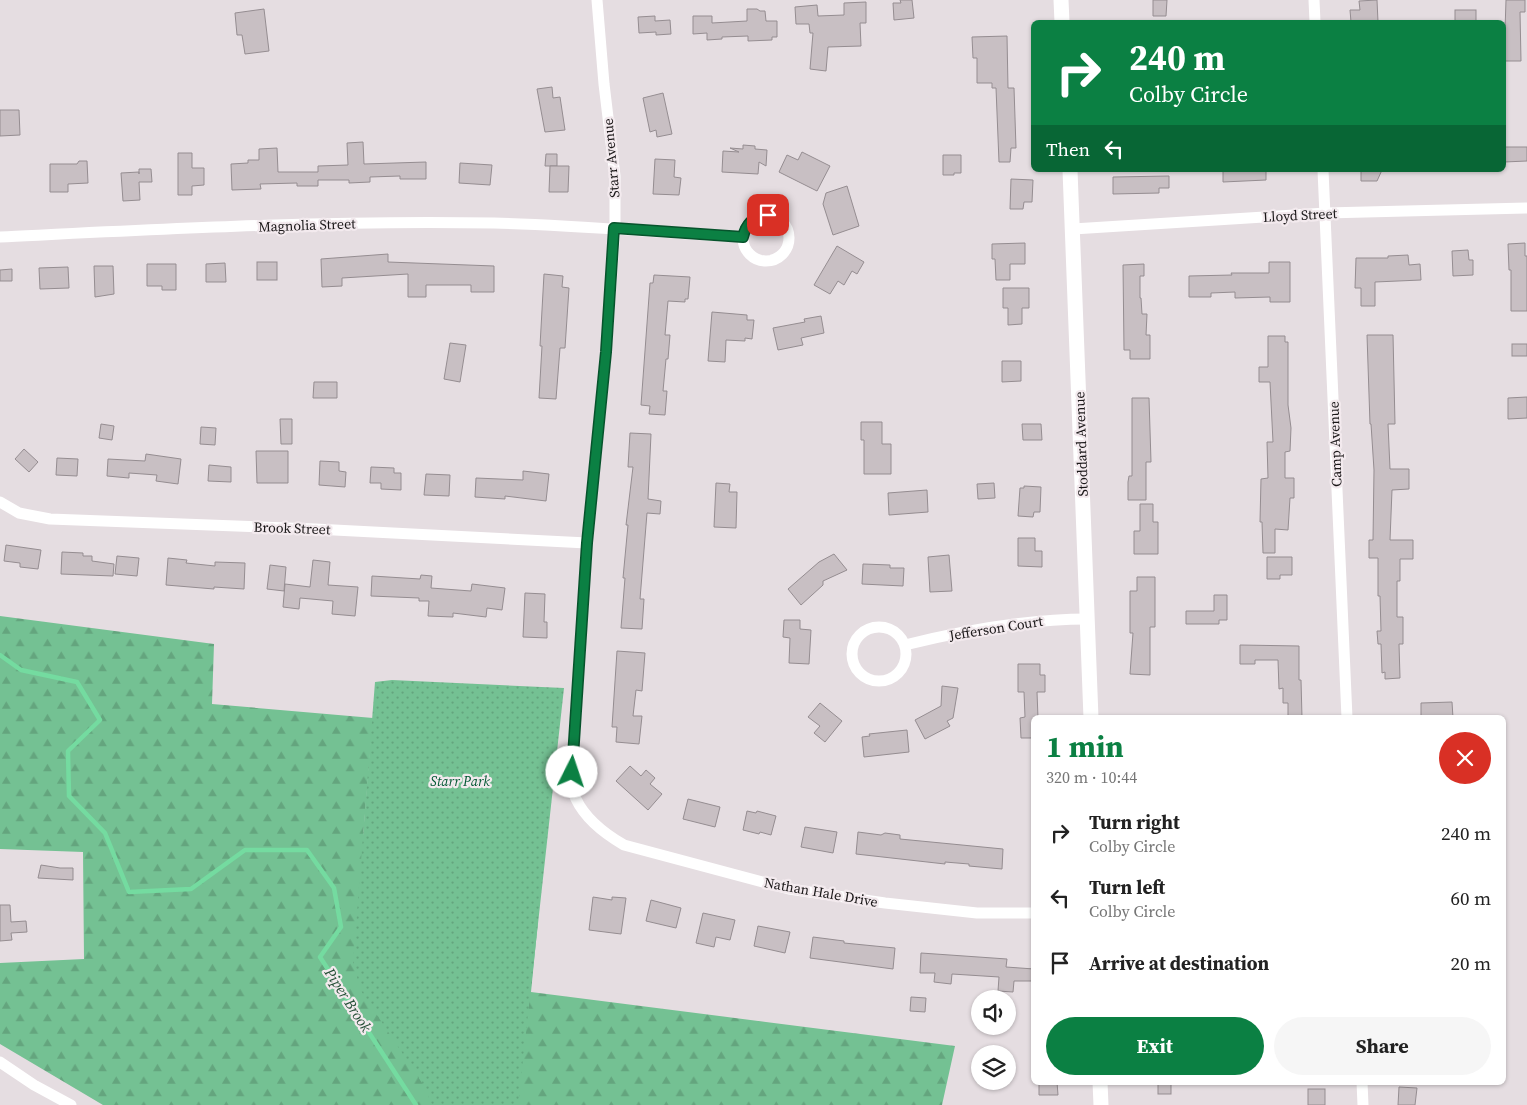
<!DOCTYPE html>
<meta charset="utf-8">
<style>
:root{--surface:#fff;--page:#f6f6f6;--text:#222;--muted:#767676;--accent:#0b8043}
body{margin:0;font-family:"Source Serif 4",serif;background:var(--page);color:var(--text);height:100vh;display:flex;flex-direction:column;font-size:19px;white-space:nowrap}
*{box-sizing:border-box;margin:0}
p{font-size:16px;color:var(--muted)}
.icon{flex:none;width:28px;height:28px;fill:none;stroke:currentColor;stroke-width:2;stroke-linecap:round;stroke-linejoin:round}
.map{position:relative;flex:1;overflow:hidden}
.drawer{position:absolute;left:1031px;top:715px;width:475px;height:370px;display:flex;flex-direction:column;background:var(--surface);border-radius:8px;box-shadow:0 1px 4px #0004}
.drawer>*{flex:none}
.guide{position:absolute;left:1031px;top:20px;width:475px;height:152px;border-radius:8px;box-shadow:0 1px 4px #0004;background:#0b8043;color:#fff;overflow:hidden}
.buttons{position:absolute;left:971px;top:990px;display:grid;gap:10px}
.buttons a{display:grid;place-items:center;width:45px;height:45px;border-radius:50%;background:var(--surface);box-shadow:0 1px 4px #0004;font-size:25px}
.pin{position:absolute;display:grid;place-items:center;width:42px;height:42px;color:#fff;margin:-21px;border-radius:10px;box-shadow:0 2px 8px #0006}
.me{position:absolute;width:55px;margin:-28px;rotate:4deg;stroke-linejoin:round;filter:drop-shadow(0 0 4px #0008)}
.turn{display:flex;align-items:center;gap:18px;height:105px;padding:0 15px;font-size:22px}
.turn .icon{width:65px;height:65px;stroke-width:2.5}
.turn b{display:block;font-size:35px;line-height:42px}
.then{display:flex;align-items:center;height:48px;padding:0 15px;background:#0003;gap:10px;font-size:19px}
.round{display:grid;place-items:center;flex:none;width:52px;height:52px;border-radius:26px;background:var(--page)}
.overview{display:flex;align-items:center;justify-content:space-between;height:85px;padding:0 15px}
h1{font-size:30px;font-weight:700;line-height:38px;color:var(--accent)}
.cta{display:flex;gap:10px;margin-top:auto;padding:10px 15px}
.cta a{flex:1;height:58px;border-radius:30px;background:var(--accent);color:#fff;font-size:20px;font-weight:700;line-height:58px;text-align:center}
.cta a+a{background:var(--page);color:var(--text)}
ul{padding:0;list-style:none}
li{display:flex;align-items:center;gap:15px;height:65px;padding:0 15px}
li div{flex:1}
li b{display:block;font-size:19px}
li em{font-style:normal}
.map>svg:first-child{display:block}
</style>
<div class="map">
<svg width="1527" height="1105" viewBox="0 0 1527 1105">
<defs>
<pattern id="forest-firs" width="22" height="20" patternUnits="userSpaceOnUse" patternTransform="scale(1.25)"><rect width="22" height="20" fill="#74c193"/><path d="M5 1l3.5 6h-7zM16 11l3.5 6h-7z" fill="#64a57e"/></pattern>
<pattern id="park-dots" width="8" height="8" patternUnits="userSpaceOnUse" patternTransform="scale(1.25)"><rect width="8" height="8" fill="#74c193"/><path d="M2 2h.1M6 6h.1" fill="none" stroke="#64a57e" stroke-width="1.8" stroke-linecap="round"/></pattern>
</defs>
<rect width="100%" height="100%" fill="#e5dde1"/>
<polygon fill="url(#forest-firs)" points="0,616 214,644 212,704 373,718 363,838 538,921 531,992 955,1046 942,1105 103,1105 0,1044 0,963 84,959 83,852 0,849"/>
<polygon fill="url(#park-dots)" points="392,680 564,688 518,1105 432,1105 424,1086 361,991 353,963 375,682"/>
<g fill="none" stroke-linecap="round" stroke-linejoin="round">
<polyline stroke="#74dba0" stroke-width="4.5" points="0,655 21,670 77,682 100,720 68,751 69,796 105,833 129,892 191,889 245,850 307,850 334,888 341,927 320,957 416,1105"/>
</g>
<g fill="#c8bfc3" stroke="#958d91">
<polygon points="900,0 912,0 914,18 894,20 893,3 901,3"/>
<polygon points="1153,0 1167,0 1166,16 1153,16"/>
<polygon points="1377,0 1378,22 1351,22 1350,10 1360,10 1359,1"/>
<polygon points="1506,0 1525,0 1525,12 1520,12 1521,61 1504,61"/>
<polygon points="866,2 866,23 860,23 861,46 828,47 826,71 810,69 813,33 810,33 809,24 796,24 795,7 817,5 818,16 844,15 844,3"/>
<polygon points="264,9 269,51 245,54 242,35 237,35 235,13"/>
<polygon points="747,9 757,9 760,11 765,11 766,21 777,21 777,37 772,37 772,40 748,41 748,36 722,37 722,39 707,40 707,33 693,34 693,16 712,16 712,23 747,21"/>
<rect x="1455" y="10" width="21" height="12"/>
<polygon points="655,16 655,21 670,20 671,34 656,35 656,32 639,33 638,17"/>
<polygon points="1007,36 1008,88 1014,88 1016,148 1011,148 1010,162 999,162 996,88 992,88 992,83 977,83 977,58 973,58 972,37"/>
<polygon points="552,87 553,98 560,97 565,130 545,132 537,89"/>
<polygon points="663,93 672,134 657,137 656,130 650,132 643,98"/>
<polygon points="0,110 19,110 20,135 0,136"/>
<polygon points="363,142 364,164 426,162 426,179 400,179 400,176 370,177 370,182 349,183 349,180 318,180 318,186 297,186 297,183 260,184 261,189 232,190 231,164 248,163 248,160 259,160 259,149 277,148 278,172 318,172 318,166 348,165 347,143"/>
<polygon points="743,145 755,146 755,149 767,150 766,166 759,162 758,174 722,172 723,151 739,152 730,148 743,149"/>
<polygon points="1504,147 1527,147 1527,161 1504,162"/>
<polygon points="802,152 830,166 817,191 779,172 787,155 798,160"/>
<polygon points="178,153 192,153 192,168 204,168 204,185 192,186 192,195 178,195"/>
<polygon points="546,154 557,154 557,166 545,166"/>
<polygon points="943,155 961,155 961,173 954,173 954,175 943,175"/>
<polygon points="655,159 675,160 674,177 681,178 679,195 653,194"/>
<polygon points="79,161 87,161 88,183 68,184 68,192 50,192 50,164 77,164"/>
<polygon points="460,163 492,165 490,185 459,183"/>
<polygon points="550,166 569,166 568,192 549,192"/>
<polygon points="139,169 151,169 152,182 139,182 140,200 123,201 121,173 139,172 139,174"/>
<polygon points="1223,170 1266,170 1266,180 1223,182"/>
<polygon points="1361,170 1382,170 1377,181 1361,181"/>
<polygon points="1169,176 1169,188 1159,188 1159,193 1113,194 1113,177"/>
<polygon points="1011,179 1033,180 1032,202 1024,202 1023,209 1010,209"/>
<polygon points="847,186 859,226 833,235 823,204 826,193"/>
<polygon points="1025,243 1025,264 1010,264 1010,280 996,280 995,259 992,259 992,244"/>
<polygon points="1525,243 1525,256 1527,256 1527,311 1511,311 1511,270 1509,270 1508,244"/>
<polygon points="837,246 864,262 857,274 852,271 844,285 838,281 830,294 814,285"/>
<polygon points="1468,250 1469,260 1473,260 1473,275 1453,276 1452,251"/>
<polygon points="388,254 388,262 494,266 494,292 471,292 471,285 426,285 426,297 408,297 408,274 342,278 342,286 322,287 321,259"/>
<polygon points="1408,255 1409,265 1420,264 1421,280 1375,282 1375,306 1361,306 1361,288 1355,288 1356,258 1388,258 1388,256"/>
<rect x="257" y="262" width="20" height="18"/>
<polygon points="1269,262 1290,262 1290,302 1270,302 1270,297 1235,298 1235,292 1211,293 1211,297 1189,297 1189,276 1232,275 1231,273 1269,273"/>
<polygon points="225,263 226,282 206,282 206,264"/>
<polygon points="147,264 176,264 176,290 162,290 162,286 147,286"/>
<polygon points="1144,264 1144,276 1140,276 1140,298 1141,298 1142,314 1147,314 1146,335 1150,335 1150,359 1130,359 1130,350 1124,350 1123,265"/>
<polygon points="94,266 113,266 114,294 95,297"/>
<polygon points="68,267 69,288 40,289 39,268"/>
<polygon points="12,269 12,281 0,281 0,270"/>
<polygon points="544,274 563,276 562,287 569,288 565,348 560,348 556,399 539,398 542,346 540,346"/>
<polygon points="654,275 690,277 688,299 685,299 685,302 668,301 665,335 670,335 668,359 666,359 663,391 667,391 665,415 649,414 650,406 641,405 650,283 653,283"/>
<polygon points="1003,288 1029,288 1029,308 1022,308 1022,324 1008,325 1008,308 1003,308"/>
<polygon points="712,312 747,315 747,320 754,320 752,339 745,338 745,341 726,340 725,362 708,361"/>
<polygon points="821,316 824,333 801,338 803,345 778,350 773,328 805,322 804,319"/>
<polygon points="1367,335 1393,335 1395,424 1388,424 1390,469 1409,469 1409,489 1392,490 1390,540 1413,540 1413,559 1400,559 1400,581 1397,581 1397,617 1403,617 1403,644 1399,644 1400,678 1385,679 1385,672 1382,673 1381,644 1378,644 1377,631 1381,631 1380,596 1378,596 1378,558 1369,558 1369,540 1373,540 1374,470 1371,424 1370,424"/>
<polygon points="1268,336 1285,336 1285,342 1288,342 1288,405 1291,428 1290,451 1285,452 1285,478 1294,478 1294,498 1290,498 1288,530 1275,529 1275,553 1263,553 1262,522 1260,522 1261,479 1268,478 1267,442 1273,442 1270,382 1259,382 1259,367 1268,367"/>
<polygon points="450,343 466,345 460,382 444,379"/>
<rect x="1512" y="344" width="15" height="12"/>
<polygon points="1002,361 1021,361 1021,381 1002,382"/>
<polygon points="314,382 337,382 337,398 313,398"/>
<polygon points="1527,397 1527,418 1508,419 1508,398"/>
<polygon points="1132,398 1149,398 1151,462 1146,462 1146,500 1128,500 1128,482 1129,476 1132,476"/>
<polygon points="280,419 292,419 292,444 281,444"/>
<polygon points="861,422 882,422 882,444 891,444 891,474 864,474 864,440 861,440"/>
<polygon points="101,424 114,426 112,440 99,438"/>
<polygon points="1022,424 1041,424 1042,440 1023,440"/>
<polygon points="201,427 216,428 215,445 200,444"/>
<polygon points="630,433 651,434 648,499 661,501 660,514 647,513 640,599 644,599 642,629 621,628 625,578 623,578 628,525 626,525 633,467 628,467"/>
<polygon points="24,449 38,462 29,472 15,459"/>
<polygon points="256,451 288,451 288,483 257,483"/>
<polygon points="146,454 181,459 178,484 156,481 157,475 129,473 129,478 107,476 108,459 145,461"/>
<polygon points="57,458 78,459 77,476 56,475"/>
<polygon points="320,461 339,462 339,471 346,472 345,487 319,485"/>
<polygon points="209,465 231,467 231,482 208,481"/>
<polygon points="371,467 394,468 394,473 401,473 401,490 381,489 381,483 370,483"/>
<polygon points="523,471 549,474 546,501 505,496 505,499 475,497 476,478 523,480"/>
<polygon points="426,474 450,475 449,496 424,495"/>
<polygon points="716,483 730,484 729,492 737,492 736,528 714,527"/>
<polygon points="994,483 995,498 978,499 977,484"/>
<polygon points="1024,486 1041,487 1040,512 1034,512 1033,517 1018,516 1020,488 1024,488"/>
<polygon points="927,490 928,512 889,515 888,493"/>
<polygon points="1140,504 1153,504 1153,522 1158,522 1158,554 1134,554 1134,531 1140,531"/>
<polygon points="1018,538 1035,538 1035,551 1042,551 1042,567 1018,566"/>
<polygon points="6,545 41,550 38,569 20,567 20,563 4,561"/>
<polygon points="62,552 83,553 83,556 92,556 92,561 114,564 113,576 61,574"/>
<polygon points="834,554 847,570 823,581 823,585 801,605 788,589 819,562"/>
<polygon points="949,555 952,591 930,592 928,557"/>
<polygon points="117,556 139,558 137,576 115,574"/>
<polygon points="1267,557 1292,557 1292,575 1280,575 1280,579 1267,579"/>
<polygon points="168,558 187,560 186,563 215,566 215,562 245,563 244,589 214,587 214,589 166,585"/>
<polygon points="313,560 330,562 328,585 358,587 355,616 332,614 333,601 300,598 299,609 283,607 285,584 310,587"/>
<polygon points="863,564 890,565 890,568 904,568 903,586 862,584"/>
<polygon points="270,565 286,567 284,591 267,589"/>
<polygon points="421,575 432,576 431,588 471,591 472,584 505,588 502,610 487,608 486,617 453,613 453,617 428,616 429,601 419,601 419,598 371,596 372,576 420,579"/>
<polygon points="1137,577 1155,577 1155,627 1150,627 1150,675 1130,674 1133,633 1130,633 1130,591 1137,591"/>
<polygon points="525,593 545,594 544,622 547,622 547,638 523,637"/>
<polygon points="1214,595 1227,595 1227,620 1219,620 1219,624 1186,624 1186,611 1214,611"/>
<polygon points="784,620 800,620 800,629 811,630 809,664 789,663 790,638 783,637"/>
<polygon points="1240,645 1299,646 1299,680 1301,680 1302,718 1288,718 1288,703 1283,703 1283,688 1279,689 1278,660 1255,660 1255,664 1240,664"/>
<polygon points="617,651 645,653 642,691 636,690 633,716 642,716 639,744 616,742 617,727 612,727"/>
<polygon points="1018,664 1040,664 1040,675 1045,675 1045,692 1037,692 1038,718 1034,718 1034,738 1021,738 1020,718 1025,717 1024,692 1018,692"/>
<polygon points="942,686 958,688 953,718 947,721 950,726 925,739 915,720 941,706"/>
<polygon points="1452,702 1453,718 1421,718 1421,703"/>
<polygon points="820,703 842,721 825,742 814,733 820,726 808,717"/>
<polygon points="907,730 909,752 864,757 862,737 870,736 869,734"/>
<polygon points="630,766 641,776 646,770 655,778 650,784 662,794 648,810 616,781"/>
<polygon points="688,799 720,807 715,827 683,819"/>
<polygon points="747,811 756,813 757,811 776,816 771,835 760,832 759,834 743,830"/>
<polygon points="805,827 837,832 833,853 801,847"/>
<polygon points="858,832 881,835 885,833 900,835 900,839 1003,849 1002,869 969,866 969,864 945,862 945,864 856,854"/>
<polygon points="41,865 60,868 73,868 73,880 38,878"/>
<polygon points="593,897 612,900 612,897 626,898 621,934 589,930"/>
<polygon points="651,900 681,908 676,928 646,921"/>
<polygon points="0,905 10,905 11,922 26,921 27,932 11,933 12,940 0,941"/>
<polygon points="703,913 735,920 730,940 716,937 714,947 696,943"/>
<polygon points="758,926 790,932 785,953 754,946"/>
<polygon points="813,937 844,941 844,943 895,948 893,969 810,958"/>
<polygon points="921,953 1007,959 1006,967 1034,969 1034,981 1014,981 1013,992 998,991 999,977 952,974 951,984 934,982 935,973 920,973"/>
<polygon points="911,997 926,998 925,1012 910,1011"/>
<polygon points="1039,1082 1057,1082 1058,1095 1039,1095"/>
<rect x="1158" y="1082" width="13" height="12"/>
<polygon points="1399,1087 1417,1088 1415,1105 1398,1105"/>
<rect x="1308" y="1089" width="17" height="16"/>
</g>
<g fill="none" stroke-linecap="round" stroke-linejoin="round">
<g stroke="#fff" stroke-width="11">
<path d="M597,0L604,84L615,176V228L606,352L587,543L572,772C573,780 572,792 576,799C586,820 605,834 624,845L789,889L885,903L977,913H1034"/>
<polyline points="1314,0 1315,22"/>
<polyline points="1323,170 1347,718"/>
<circle cx="766" cy="238" r="23"/>
<polyline points="1073,229 1326,213 1527,208"/>
<path d="M0,237C165,229 330,220 494,223C578,225 660,233 743,237"/>
<polyline points="0,502 19,513 50,519 315,529 587,543"/>
<circle cx="879" cy="654" r="27"/>
<path d="M905,645C965,630 1026,619 1088,619"/>
<polyline points="0,1062 34,1085 71,1105"/>
<polyline points="1362,1082 1363,1105"/>
</g>
<g stroke="#fff" stroke-width="15">
<polyline points="1061,0 1062,22"/>
<polyline points="1070,170 1091,718"/>
<polyline points="1100,1082 1101,1105"/>
</g>
</g>
<g fill="none" stroke-linecap="round" stroke-linejoin="round">
<g stroke="#07532c" stroke-width="12">
<path id="route" d="M572,772L587,543L606,352L614,228L743,237C746,223 754,216 768,215"/>
</g>
<use href="#route" stroke="#0b8043" stroke-width="9"/>
</g>
<g text-anchor="middle" stroke-width="4.5" stroke-linejoin="round" paint-order="stroke">
<g font-size="14" fill="#1a1718" stroke="#f3eaee">
<text transform="translate(611 158) rotate(-95)" y="5">Starr Avenue</text>
<text transform="translate(1300 215) rotate(-3)" y="5">Lloyd Street</text>
<text transform="translate(307 225) rotate(-2)" y="5">Magnolia Street</text>
<text transform="translate(1081 444) rotate(-92)" y="5">Stoddard Avenue</text>
<text transform="translate(1335 444) rotate(-92)" y="5">Camp Avenue</text>
<text transform="translate(292 528) rotate(2)" y="5">Brook Street</text>
<text transform="translate(996 628) rotate(-9)" y="5">Jefferson Court</text>
<text transform="translate(821 892) rotate(10)" y="5">Nathan Hale Drive</text>
</g>
<g font-size="14" font-style="italic" fill="#015732" stroke="#f3eaee">
<text x="460" y="786">Starr Park</text>
</g>
<g font-size="15" font-style="italic" fill="#244f36" stroke="#f3eaee">
<text transform="translate(348 1000) rotate(57)" y="5">Piper Brook</text>
</g>
</g>
</svg>
<div class="buttons">
<a><svg class="icon" aria-label="sound" viewBox="0 0 24 24"><path d="M4 9h4l5-4v14l-5-4H4zM17 9q2 3 0 6"/></svg></a>
<a><svg class="icon" aria-label="layers" viewBox="0 0 24 24"><path d="M12 4l9 5-9 5-9-5zM3 14l9 5 9-5"/></svg></a>
</div>
<div class="pin" style="left:768px;top:215px;background:#d93025"><svg class="icon" aria-label="arrive" viewBox="0 0 24 24"><path d="M6 21V4h12l-3 4 3 4H6"/></svg></div>
<svg class="me" style="left:572px;top:772px" viewBox="-20 -20 40 40"><circle r="19" fill="#fff"/><path d="M0-13L10 11 0 6-10 11z" fill="#0b8043"/></svg>
<div class="guide">
<div class="turn"><svg class="icon" aria-label="right" viewBox="0 0 24 24"><path d="M7 20v-9h11M14 6l5 5-5 5"/></svg><div><b>240 m</b>Colby Circle</div></div>
<div class="then">Then<svg class="icon" aria-label="left" viewBox="0 0 24 24"><path d="M17 20v-9H6M10 6l-5 5 5 5"/></svg></div>
</div>
<section class="drawer">
<div class="overview"><div><h1>1 min</h1><p>320 m · 10:44</p></div><a class="round" style="background:#d93025;color:#fff"><svg class="icon" aria-label="close" viewBox="0 0 24 24"><path d="M6 6l12 12M18 6L6 18"/></svg></a></div>
<ul>
<li><svg class="icon" aria-label="right" viewBox="0 0 24 24"><path d="M7 20v-9h11M14 6l5 5-5 5"/></svg><div><b>Turn right</b><p>Colby Circle</p></div><em>240 m</em></li>
<li><svg class="icon" aria-label="left" viewBox="0 0 24 24"><path d="M17 20v-9H6M10 6l-5 5 5 5"/></svg><div><b>Turn left</b><p>Colby Circle</p></div><em>60 m</em></li>
<li><svg class="icon" aria-label="arrive" viewBox="0 0 24 24"><path d="M6 21V4h12l-3 4 3 4H6"/></svg><div><b>Arrive at destination</b></div><em>20 m</em></li>
</ul>
<div class="cta"><a>Exit</a><a>Share</a></div>
</section>
</div>
